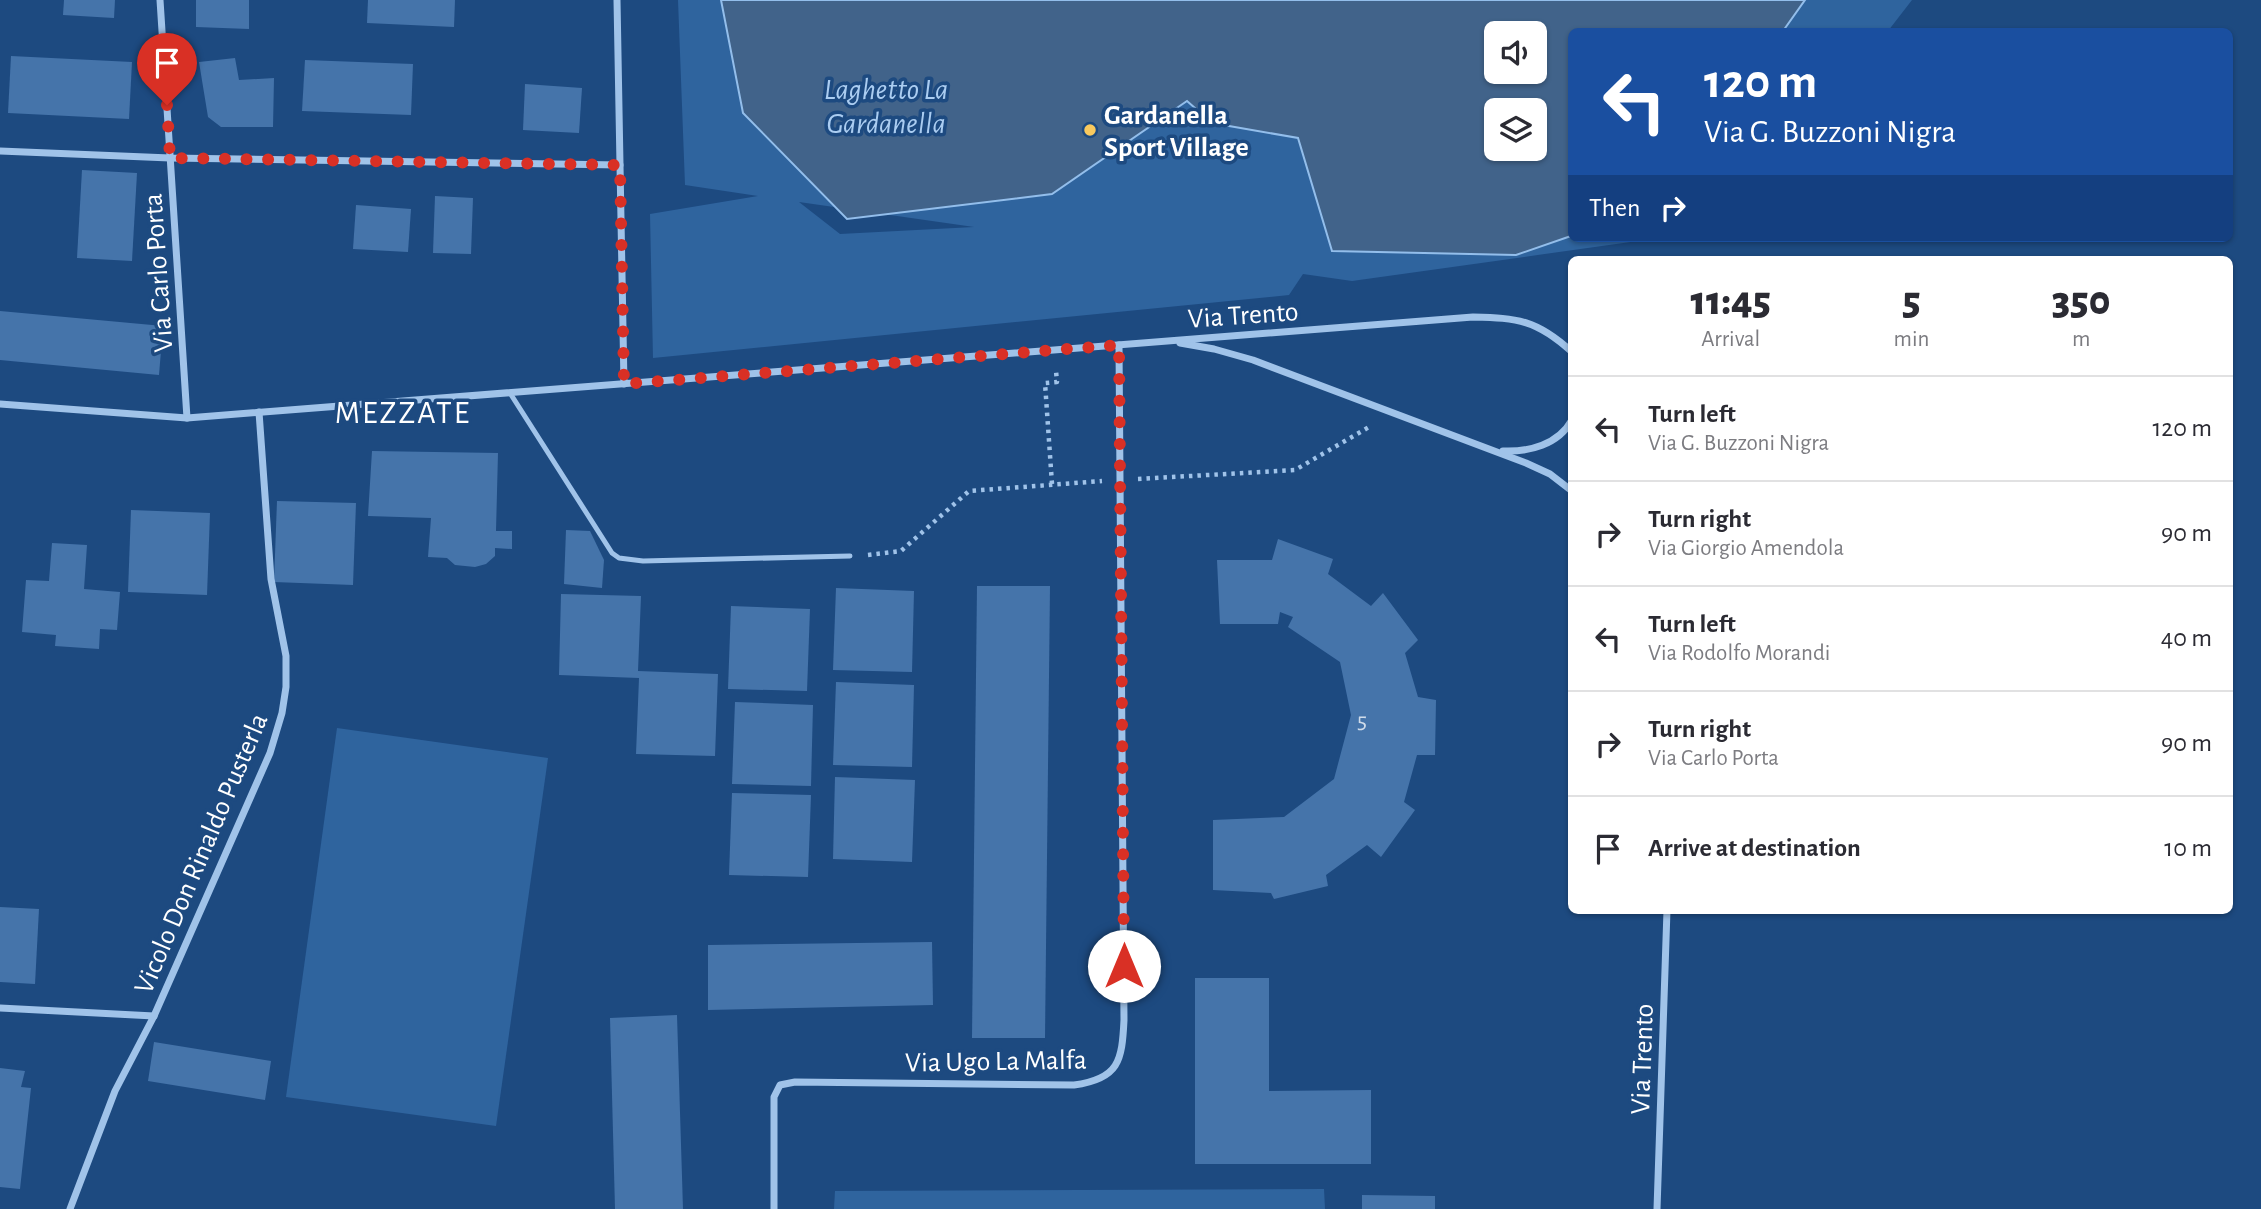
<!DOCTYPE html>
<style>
:root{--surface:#fff;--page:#f2f2f3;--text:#2b2b33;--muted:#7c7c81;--line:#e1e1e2}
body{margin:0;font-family:"Alegreya Sans",sans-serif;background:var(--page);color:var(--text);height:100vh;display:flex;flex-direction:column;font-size:26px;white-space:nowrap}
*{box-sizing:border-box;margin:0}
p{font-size:23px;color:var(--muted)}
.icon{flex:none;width:38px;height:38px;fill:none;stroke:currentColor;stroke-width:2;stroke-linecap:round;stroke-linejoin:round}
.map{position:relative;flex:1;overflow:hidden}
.side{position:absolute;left:1568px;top:256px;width:665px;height:658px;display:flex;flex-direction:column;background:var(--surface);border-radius:10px;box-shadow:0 2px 5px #0004}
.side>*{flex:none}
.top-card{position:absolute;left:1568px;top:28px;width:665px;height:214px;border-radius:10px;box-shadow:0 2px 5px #0004;background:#1a4fa0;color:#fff;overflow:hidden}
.fabs{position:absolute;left:1484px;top:21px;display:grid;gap:14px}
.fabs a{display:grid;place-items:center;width:63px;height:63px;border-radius:10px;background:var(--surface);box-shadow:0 2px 5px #0004;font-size:35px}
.pin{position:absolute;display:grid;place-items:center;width:60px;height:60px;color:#fff;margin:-72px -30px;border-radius:50% 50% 50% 0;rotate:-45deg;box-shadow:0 0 7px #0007}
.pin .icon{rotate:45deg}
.me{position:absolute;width:77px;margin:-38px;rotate:0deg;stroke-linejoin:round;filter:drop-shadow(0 0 5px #0008)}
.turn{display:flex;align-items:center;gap:24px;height:147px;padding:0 21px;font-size:32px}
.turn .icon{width:91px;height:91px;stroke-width:2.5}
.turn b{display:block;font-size:49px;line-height:60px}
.then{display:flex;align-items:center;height:66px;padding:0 21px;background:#0003;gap:14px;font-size:26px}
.eta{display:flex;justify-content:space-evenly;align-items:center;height:119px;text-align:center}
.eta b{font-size:42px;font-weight:800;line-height:49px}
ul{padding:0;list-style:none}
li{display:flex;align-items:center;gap:21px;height:105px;padding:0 21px;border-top:2px solid var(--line)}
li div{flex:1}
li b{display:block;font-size:26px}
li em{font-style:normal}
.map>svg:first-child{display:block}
</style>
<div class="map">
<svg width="2261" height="1209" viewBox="0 0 2261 1209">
<rect width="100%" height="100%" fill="#1d4a80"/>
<g fill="#2f649e" fill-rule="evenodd">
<path d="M678,0H1912L1888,31L1572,32V238H1659L1352,281L1303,274L1289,295L653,358L650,214L758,196L685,185ZM1496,33H1535V72H1496ZM1496,110H1535V149H1496ZM799,202L974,227L840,234Z"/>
<polygon points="337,728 548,758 496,1126 286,1097"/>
<polygon points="1324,1189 1325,1209 834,1209 835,1191"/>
</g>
<path fill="#41638a" stroke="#93beeb" stroke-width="2" fill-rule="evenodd" d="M721,0H1805L1783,31L1572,32L1571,236L1516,255L1332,251L1298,138L1212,123L1187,101L1052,194L847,219L743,113ZM1496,33H1535V72H1496ZM1496,110H1535V149H1496Z"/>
<g fill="#4574aa">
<polygon points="64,0 115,0 114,18 63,15"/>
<polygon points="196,0 249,0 249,29 196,27"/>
<polygon points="368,0 455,0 454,27 367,23"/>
<polygon points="11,56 132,62 129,119 8,113"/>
<polygon points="235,58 239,80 274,78 273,127 221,127 208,117 199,62"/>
<polygon points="305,60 413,64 411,115 302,111"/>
<polygon points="525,84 582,88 579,133 523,130"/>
<polygon points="82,170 137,173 132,261 77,258"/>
<polygon points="435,196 473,198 471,254 433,253"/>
<polygon points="356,205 411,209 408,252 353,249"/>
<polygon points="0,311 163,326 159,375 0,360"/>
<polygon points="372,451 498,453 496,531 512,531 512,549 495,548 495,556 486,564 475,567 455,565 447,558 428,557 431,518 368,516"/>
<polygon points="277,501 356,503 353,585 274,582"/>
<polygon points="131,510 210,513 207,595 128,592"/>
<polygon points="566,530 590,531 604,560 602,588 564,584"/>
<polygon points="1278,539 1333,559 1328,574 1371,606 1383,593 1418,640 1405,653 1418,697 1436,700 1435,755 1417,755 1404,802 1415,810 1381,857 1367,845 1326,875 1328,886 1274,899 1271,893 1213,890 1213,820 1284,817 1334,779 1351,715 1340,662 1288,627 1293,617 1280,612 1278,624 1220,624 1217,560 1272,560"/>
<polygon points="52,543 87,545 84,589 120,592 117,630 100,629 99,649 55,646 56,635 22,632 26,580 49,581"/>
<polygon points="977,586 1050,586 1045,1038 972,1038"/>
<polygon points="836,588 914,591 912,672 833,670"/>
<polygon points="561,594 641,596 638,671 718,674 715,756 636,754 639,678 559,675"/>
<polygon points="731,606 810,609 807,691 728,689"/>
<polygon points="836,682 914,685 912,767 833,765"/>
<polygon points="735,702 813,705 811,786 732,784"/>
<polygon points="835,777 915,780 912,862 833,859"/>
<polygon points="732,793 811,795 808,877 729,875"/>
<polygon points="0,907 39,909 35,984 0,982"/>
<polygon points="932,942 933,1005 708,1010 708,945"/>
<polygon points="1195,978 1269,978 1269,1091 1371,1090 1371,1164 1195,1164"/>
<polygon points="677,1015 683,1209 615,1209 610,1018"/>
<polygon points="154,1042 271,1061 265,1100 148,1081"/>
<polygon points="0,1068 25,1071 21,1087 31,1088 20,1189 0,1187"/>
<polygon points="1362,1195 1435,1196 1435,1209 1362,1209"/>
</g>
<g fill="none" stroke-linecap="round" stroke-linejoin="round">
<g stroke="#a0c3e9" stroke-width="4.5" stroke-dasharray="3.5 5" stroke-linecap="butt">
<polyline points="1138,479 1295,470 1369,427"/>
<polyline points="1052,484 1045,383 1057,382 1056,371"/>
<polyline points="868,555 901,551 969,491 1102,481"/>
</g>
<polyline stroke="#a0c3e9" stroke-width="5" points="510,393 612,553 619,558 643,561 850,556"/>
<g stroke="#a0c3e9" stroke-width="7">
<polyline points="160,0 187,418"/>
<polyline points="617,0 624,384"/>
<polyline points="0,151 170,158 620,165"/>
<polyline points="1180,343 1214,349 1253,360 1526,463 1550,474 1572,491"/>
<path d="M0,404L187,418L1473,317C1518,318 1537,320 1572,352"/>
<path d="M1503,451C1529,452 1558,445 1572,420"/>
<polyline points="0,1008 154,1016"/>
<polyline points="70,1209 115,1091 154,1016 270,753 282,713 286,687 286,656 271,579 259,412"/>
<path d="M774,1209V1097L780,1085L795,1082L1074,1085C1119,1079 1122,1061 1124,1020L1119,345"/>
<polyline points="1657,1209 1667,910"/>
</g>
</g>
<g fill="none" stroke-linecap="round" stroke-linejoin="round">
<polyline stroke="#d93025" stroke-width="12" stroke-dasharray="0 21.6" points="167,105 170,158 620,165 624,384 1119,345 1124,966"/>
</g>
<circle fill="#f9c95e" stroke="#1d4a80" stroke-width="2.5" cx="1090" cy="130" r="7"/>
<g text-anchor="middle" stroke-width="7" stroke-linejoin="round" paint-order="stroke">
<g font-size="24" fill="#d0dcea">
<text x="1362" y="728">5</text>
</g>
<g font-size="28" font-weight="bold" fill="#fff" stroke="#1d4a80" text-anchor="start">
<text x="1104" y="124">Gardanella<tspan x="1104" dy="32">Sport Village</tspan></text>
</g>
<g font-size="28" fill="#fff" stroke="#1d4a80">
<text transform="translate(157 273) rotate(-94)" y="10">Via Carlo Porta</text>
<text transform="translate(1243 314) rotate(-4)" y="10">Via Trento</text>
<text transform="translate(200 853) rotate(-67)" y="10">Vicolo Don Rinaldo Pusterla</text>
<text transform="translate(1641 1059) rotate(-88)" y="10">Via Trento</text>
<text transform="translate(996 1060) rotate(-1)" y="10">Via Ugo La Malfa</text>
</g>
<g font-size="30" font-style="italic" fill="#abcdf1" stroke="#1d4a80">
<text x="886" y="99">Laghetto La<tspan x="886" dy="34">Gardanella</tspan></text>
</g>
<g font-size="32" letter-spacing="2" fill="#fff" stroke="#1d4a80">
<text x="403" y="423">MEZZATE</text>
</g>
</g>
</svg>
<div class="fabs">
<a><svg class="icon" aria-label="sound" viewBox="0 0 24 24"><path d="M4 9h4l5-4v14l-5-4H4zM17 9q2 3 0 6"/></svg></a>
<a><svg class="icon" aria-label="layers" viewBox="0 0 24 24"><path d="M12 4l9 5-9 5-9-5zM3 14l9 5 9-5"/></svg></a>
</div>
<div class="pin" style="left:167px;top:105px;background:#d93025"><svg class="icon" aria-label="arrive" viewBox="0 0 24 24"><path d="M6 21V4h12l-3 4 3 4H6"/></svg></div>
<svg class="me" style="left:1124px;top:966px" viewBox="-20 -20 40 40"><circle r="19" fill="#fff"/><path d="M0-13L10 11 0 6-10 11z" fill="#d93025"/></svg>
<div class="top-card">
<div class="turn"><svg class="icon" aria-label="left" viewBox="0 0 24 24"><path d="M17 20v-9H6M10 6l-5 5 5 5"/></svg><div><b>120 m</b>Via G. Buzzoni Nigra</div></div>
<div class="then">Then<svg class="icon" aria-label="right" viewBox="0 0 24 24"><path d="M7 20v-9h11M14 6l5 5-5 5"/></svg></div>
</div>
<section class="side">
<div class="eta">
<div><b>11:45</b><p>Arrival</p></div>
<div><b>5</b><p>min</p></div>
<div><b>350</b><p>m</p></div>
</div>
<ul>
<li><svg class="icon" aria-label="left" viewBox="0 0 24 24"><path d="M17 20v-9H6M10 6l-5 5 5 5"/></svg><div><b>Turn left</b><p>Via G. Buzzoni Nigra</p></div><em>120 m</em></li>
<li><svg class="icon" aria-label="right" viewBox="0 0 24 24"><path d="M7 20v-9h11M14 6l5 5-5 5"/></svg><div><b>Turn right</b><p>Via Giorgio Amendola</p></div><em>90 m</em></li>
<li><svg class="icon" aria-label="left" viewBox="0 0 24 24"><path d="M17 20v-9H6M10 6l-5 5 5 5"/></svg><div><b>Turn left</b><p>Via Rodolfo Morandi</p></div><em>40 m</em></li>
<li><svg class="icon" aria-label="right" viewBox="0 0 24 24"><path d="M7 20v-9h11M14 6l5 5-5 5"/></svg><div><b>Turn right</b><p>Via Carlo Porta</p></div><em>90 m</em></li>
<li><svg class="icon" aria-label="arrive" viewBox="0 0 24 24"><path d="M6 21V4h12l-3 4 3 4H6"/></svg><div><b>Arrive at destination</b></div><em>10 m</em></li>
</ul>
</section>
</div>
